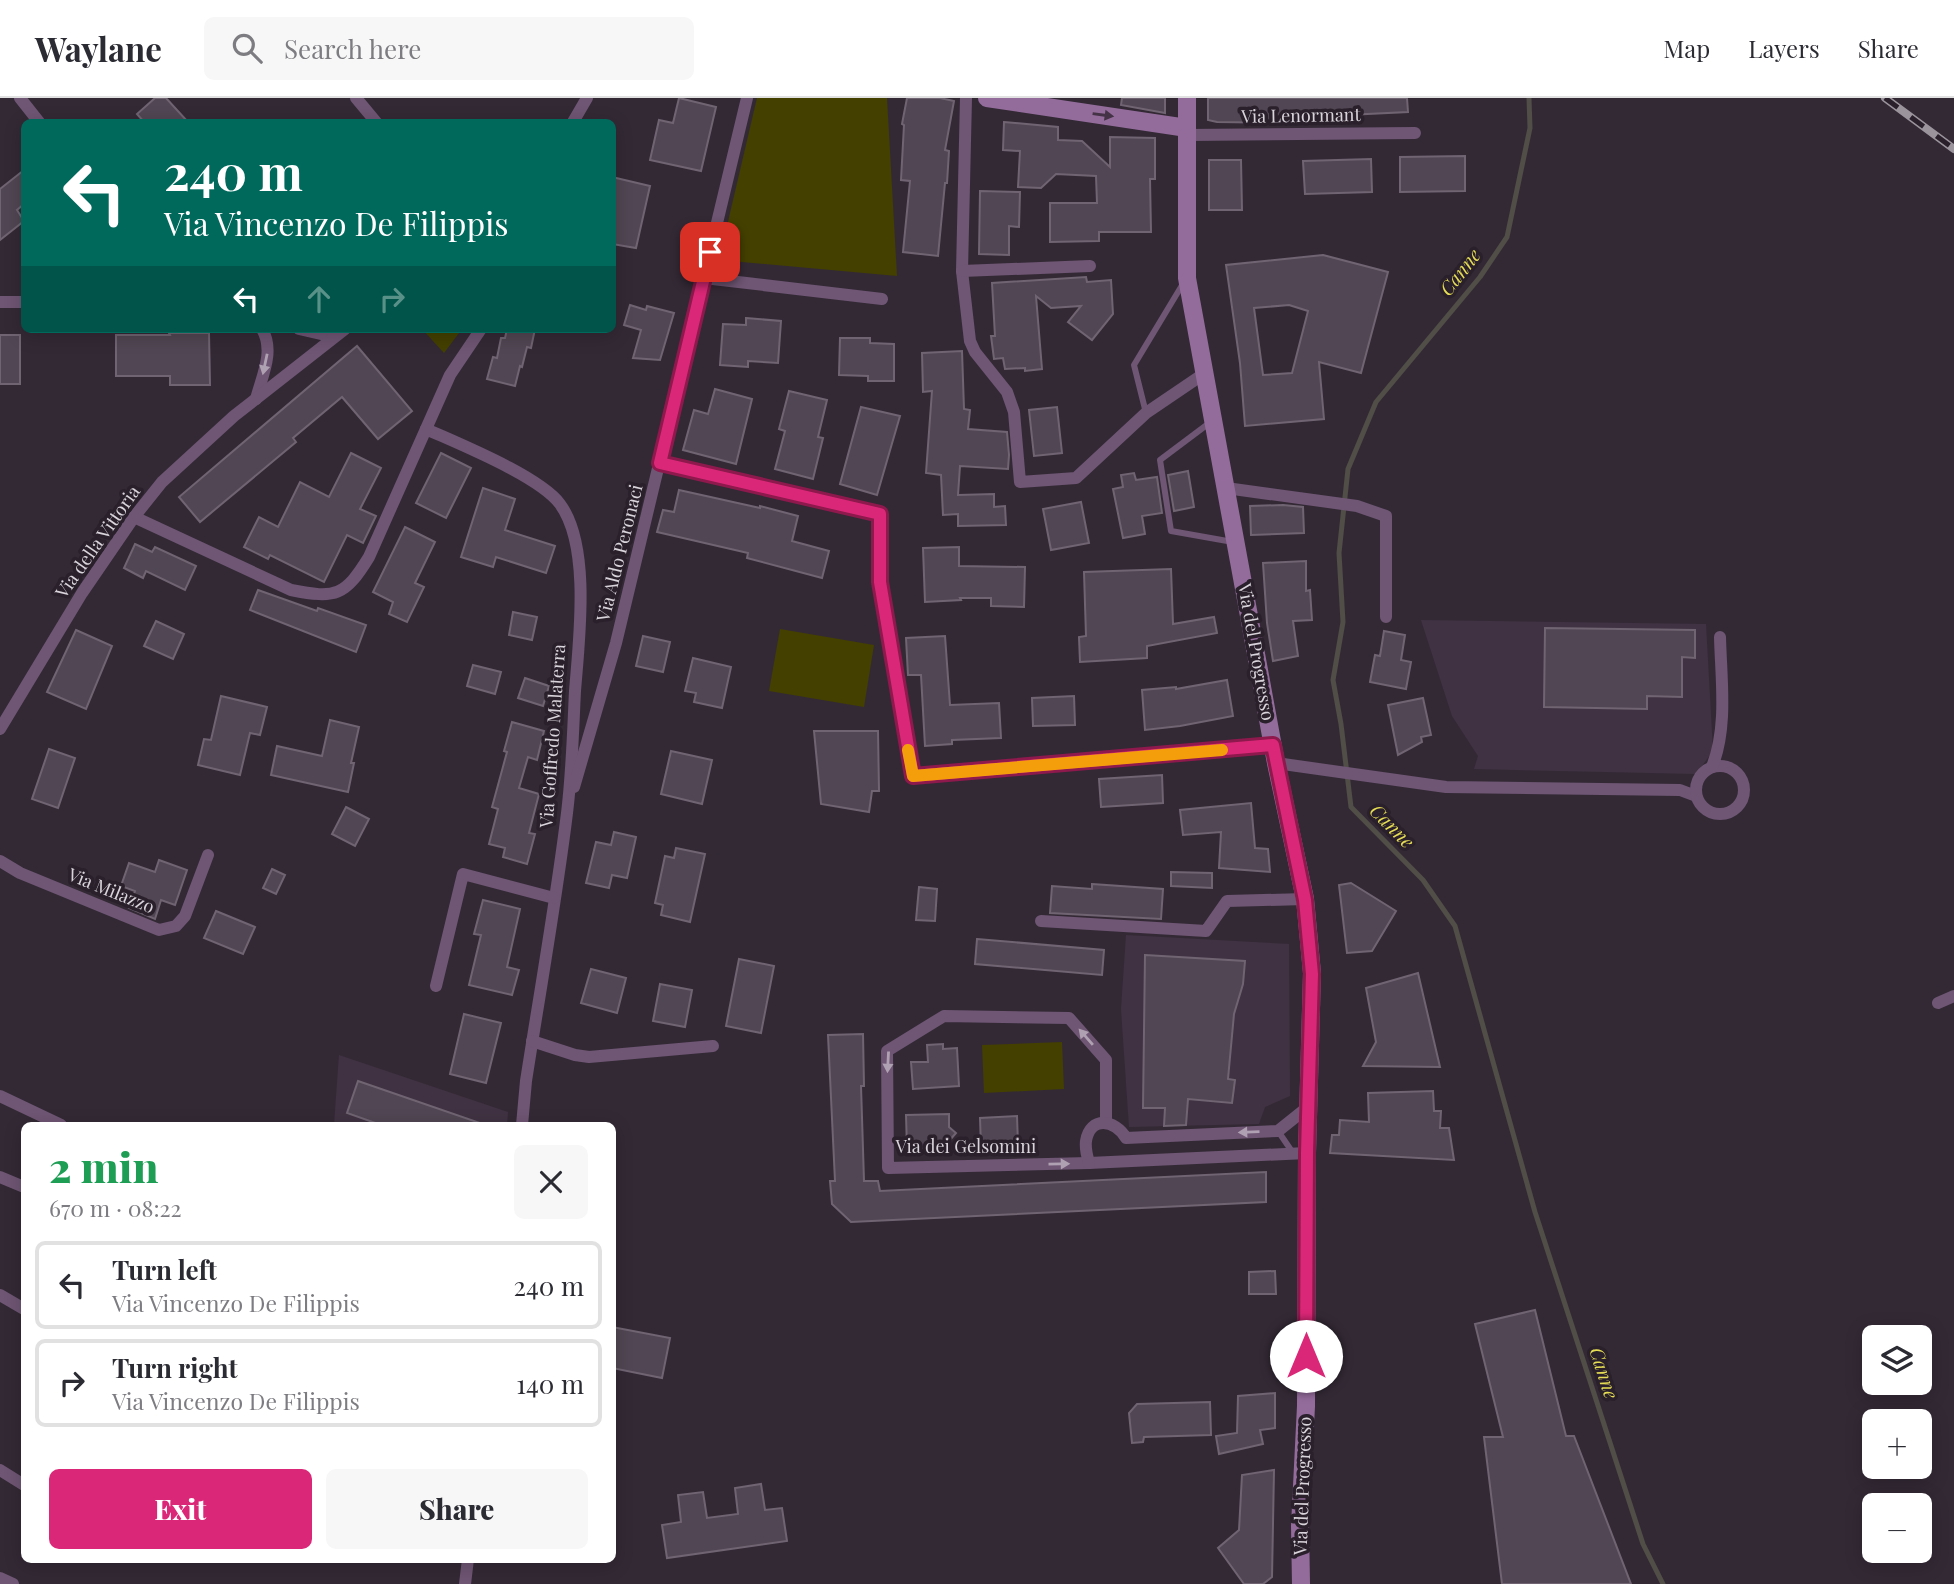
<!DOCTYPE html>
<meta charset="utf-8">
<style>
:root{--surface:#fff;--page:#f7f7f7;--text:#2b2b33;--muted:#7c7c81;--line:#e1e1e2;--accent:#db2777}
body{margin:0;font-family:"Playfair Display",serif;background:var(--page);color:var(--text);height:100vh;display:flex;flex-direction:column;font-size:26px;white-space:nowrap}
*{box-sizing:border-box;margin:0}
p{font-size:23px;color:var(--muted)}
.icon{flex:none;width:38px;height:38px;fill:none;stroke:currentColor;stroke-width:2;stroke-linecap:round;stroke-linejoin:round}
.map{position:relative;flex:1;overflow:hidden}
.side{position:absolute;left:21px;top:1024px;width:595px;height:441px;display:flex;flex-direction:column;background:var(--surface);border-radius:10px;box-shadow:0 4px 18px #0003}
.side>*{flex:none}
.guide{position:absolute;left:21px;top:21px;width:595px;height:214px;border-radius:10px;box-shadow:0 4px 18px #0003;background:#00695c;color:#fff;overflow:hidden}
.buttons{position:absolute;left:1862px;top:1227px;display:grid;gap:14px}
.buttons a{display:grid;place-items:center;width:70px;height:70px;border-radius:10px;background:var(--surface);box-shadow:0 4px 18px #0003;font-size:35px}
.pin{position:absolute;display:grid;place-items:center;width:60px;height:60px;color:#fff;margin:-30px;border-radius:14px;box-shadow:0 4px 10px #0006}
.me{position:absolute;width:77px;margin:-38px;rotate:0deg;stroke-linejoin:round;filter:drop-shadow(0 0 5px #0008)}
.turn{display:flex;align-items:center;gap:24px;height:147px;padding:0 28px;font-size:32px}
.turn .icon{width:91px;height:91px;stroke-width:2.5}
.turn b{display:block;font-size:49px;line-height:60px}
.lanes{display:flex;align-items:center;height:66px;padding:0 28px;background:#0003;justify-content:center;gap:35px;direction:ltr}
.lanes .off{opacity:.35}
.round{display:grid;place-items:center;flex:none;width:74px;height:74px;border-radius:10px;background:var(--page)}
.headline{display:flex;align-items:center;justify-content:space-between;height:119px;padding:0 28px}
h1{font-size:42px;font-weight:800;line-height:52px;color:#1e9e55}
.primary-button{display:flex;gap:14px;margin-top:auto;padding:14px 28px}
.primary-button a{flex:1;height:80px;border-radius:10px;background:var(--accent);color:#fff;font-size:28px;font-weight:800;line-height:80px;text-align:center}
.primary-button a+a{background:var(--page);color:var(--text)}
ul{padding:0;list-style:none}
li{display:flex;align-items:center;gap:21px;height:88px;margin:0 14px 10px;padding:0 14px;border:4px solid var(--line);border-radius:10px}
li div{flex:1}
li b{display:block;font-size:26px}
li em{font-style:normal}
header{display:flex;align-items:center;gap:42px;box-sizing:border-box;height:98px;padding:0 35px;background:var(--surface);border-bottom:2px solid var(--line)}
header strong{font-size:33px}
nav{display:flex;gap:38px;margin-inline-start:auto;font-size:24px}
.search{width:490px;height:63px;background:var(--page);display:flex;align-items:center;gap:18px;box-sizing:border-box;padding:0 24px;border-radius:10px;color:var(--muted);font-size:26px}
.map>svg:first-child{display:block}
</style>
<header>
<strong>Waylane</strong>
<div class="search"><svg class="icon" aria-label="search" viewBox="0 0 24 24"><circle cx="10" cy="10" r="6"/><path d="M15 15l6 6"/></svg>Search here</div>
<nav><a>Map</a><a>Layers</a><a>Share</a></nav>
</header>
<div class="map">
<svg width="1954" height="1486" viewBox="0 0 1954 1486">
<rect width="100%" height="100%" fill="#332935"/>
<g fill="#403242">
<polygon points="1421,522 1706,526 1713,653 1696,676 1474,671 1478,658 1452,618"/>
<polygon points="1126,837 1289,846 1290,998 1265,1009 1259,1026 1129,1029 1121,911"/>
<polygon points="339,957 508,1014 507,1027 334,1027"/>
</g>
<g fill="#444000">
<polygon points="757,0 887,0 897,178 719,162"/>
<polygon points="422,231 462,231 444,255"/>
<polygon points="780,531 874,547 864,609 769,593"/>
<polygon points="1062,944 1064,991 984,995 982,947"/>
</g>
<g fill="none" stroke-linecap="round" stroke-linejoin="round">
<polyline stroke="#504e47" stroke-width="5" points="1529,0 1530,30 1507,139 1480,179 1376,304 1348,371 1339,455 1343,524 1333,582 1341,626 1351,709 1423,782 1455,828 1535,1114 1643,1446 1663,1486"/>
</g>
<g fill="#514653" stroke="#706472" stroke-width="2" fill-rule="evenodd">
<polygon points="155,0 166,0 188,24 144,24 137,16"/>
<polygon points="679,0 716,9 701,73 650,62 659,22 673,25"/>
<polygon points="907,0 940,0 954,3 945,52 949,53 947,85 945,85 938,158 903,154 910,83 901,82 904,27 902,26"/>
<polygon points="1122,0 1165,0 1165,15 1121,7"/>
<polygon points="1208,0 1407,0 1408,14 1285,20 1285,25 1217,24 1208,22"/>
<polygon points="1004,24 1058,29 1058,42 1082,43 1110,69 1110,39 1155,40 1155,81 1150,81 1151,134 1099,134 1099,143 1050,144 1050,105 1097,105 1096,78 1056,76 1041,90 1018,89 1020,53 1003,52"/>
<polygon points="1465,58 1465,93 1400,94 1400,59"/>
<polygon points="1371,61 1372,94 1305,96 1303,63"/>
<polygon points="1209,62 1241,62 1242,112 1209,112"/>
<polygon points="24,72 24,106 17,112 24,123 0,142 0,91"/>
<polygon points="612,79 650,88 636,150 612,146"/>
<polygon points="980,93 1020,94 1019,129 1009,128 1009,157 979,156"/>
<path d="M1323,157L1388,174L1361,275L1319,264L1324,321L1245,328L1240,265L1226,167ZM1289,207L1308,213L1292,275L1263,277L1254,210Z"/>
<polygon points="1086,179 1087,184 1111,182 1113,216 1092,242 1068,224 1081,208 1051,210 1036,198 1042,271 1025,273 1025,270 1005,271 1003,260 994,261 991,238 995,238 992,185"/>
<polygon points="630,207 646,212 647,208 674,215 660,262 633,260 641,232 624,227"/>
<polygon points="746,220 781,223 778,265 748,263 748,269 720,267 723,226 746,227"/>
<polygon points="507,231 535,231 531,250 527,249 522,269 520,268 515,288 487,281 493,259 497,260 501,240 505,240"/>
<polygon points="169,235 209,235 210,287 170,287 170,278 116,278 116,237 170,237"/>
<rect x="0" y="237" width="20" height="49"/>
<polygon points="840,240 870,240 870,245 894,246 894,283 868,283 868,278 839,277"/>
<polygon points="357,248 412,313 378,341 342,299 293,340 296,344 200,424 179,399"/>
<polygon points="962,253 964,311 970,312 968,331 1007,334 1009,357 1008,371 960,368 958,397 994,396 994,409 1005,408 1006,427 958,428 958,416 943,417 941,377 926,375 932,293 923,294 922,255"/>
<polygon points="715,291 752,301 736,366 683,352 694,312 708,316"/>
<polygon points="789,293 827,302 818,339 823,340 813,381 775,371 785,333 779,331"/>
<polygon points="861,309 900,318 877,397 840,386"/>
<polygon points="1057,309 1062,355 1034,358 1029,312"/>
<polygon points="351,355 381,370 360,411 376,418 363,445 347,437 324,484 270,457 268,461 244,449 259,419 278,429 300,384 329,399"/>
<polygon points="441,355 471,370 446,420 416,405"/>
<polygon points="1188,373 1194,409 1174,413 1168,377"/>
<polygon points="1134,375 1136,382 1157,379 1162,415 1142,418 1145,436 1123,440 1113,391 1123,389 1121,377"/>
<polygon points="483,390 515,401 505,432 555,448 546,475 496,459 493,469 461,459"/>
<polygon points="679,392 760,410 760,408 798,418 792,443 829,453 822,480 747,460 748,455 657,434 663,412 674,414"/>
<polygon points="1081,404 1089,445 1051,452 1043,411"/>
<polygon points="1283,407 1303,409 1304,435 1251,437 1250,408"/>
<polygon points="405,429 435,444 415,485 424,489 407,524 389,516 393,504 373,494"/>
<polygon points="135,446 152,454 155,449 196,468 185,492 146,473 143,480 124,470"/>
<polygon points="959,449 959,468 1025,469 1024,509 991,508 991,500 960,500 961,502 925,504 923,450"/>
<polygon points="1306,463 1306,493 1310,492 1312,522 1293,523 1298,558 1273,563 1267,525 1263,465"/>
<polygon points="1171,471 1173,526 1214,519 1217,535 1147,548 1147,560 1080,564 1079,539 1086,538 1084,474"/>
<polygon points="258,492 317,513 318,510 366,527 356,554 250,512"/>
<polygon points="513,514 537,519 532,542 509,537"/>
<polygon points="156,523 184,536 173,561 144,548"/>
<polygon points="1545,530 1695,532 1695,560 1682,559 1682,599 1647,598 1647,611 1544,609"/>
<polygon points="76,532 112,548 86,611 47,594"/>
<polygon points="1384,533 1405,537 1401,562 1411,564 1406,591 1370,584 1375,557 1380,558"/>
<polygon points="643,538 670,544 663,574 636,568"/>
<polygon points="945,538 950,607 999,605 1001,640 952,642 952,646 925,648 921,577 908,577 906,540"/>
<polygon points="693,560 731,569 722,610 694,604 696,595 685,593"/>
<polygon points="473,567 501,574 495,596 467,588"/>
<polygon points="525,580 549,588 543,608 518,600"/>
<polygon points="1227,582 1233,618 1180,628 1145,632 1142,592 1176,589 1176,591"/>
<polygon points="221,598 267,609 260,637 250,635 240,677 198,667 204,641 211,642"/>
<polygon points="1074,598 1075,627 1033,628 1032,600"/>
<polygon points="1423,600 1431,637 1421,639 1422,644 1398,657 1388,607"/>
<polygon points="330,622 359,629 351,665 354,665 348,694 271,677 277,648 322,658"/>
<polygon points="512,624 544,633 537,662 528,659 519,690 539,696 529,735 535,736 527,766 503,759 505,750 489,746 498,711 492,709 507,654 504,653"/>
<polygon points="814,633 878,633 879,693 872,693 869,714 821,706"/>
<polygon points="49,651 75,660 58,710 32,701"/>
<polygon points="671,653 712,662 702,706 661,696"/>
<polygon points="1162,677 1163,705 1101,709 1099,681"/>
<polygon points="1251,705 1255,750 1268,751 1270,774 1219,770 1221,734 1183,737 1180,712"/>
<polygon points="346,709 369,721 355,748 332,736"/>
<polygon points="614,734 636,739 627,780 612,777 609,790 586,785 596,744 611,747"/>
<polygon points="676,750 705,756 690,824 661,817 663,807 655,805 665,758 674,760"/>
<polygon points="159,762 187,772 175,807 161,802 155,821 129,810 135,793 121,788 129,765 155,774"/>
<polygon points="272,771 285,777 276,796 263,790"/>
<polygon points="1171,774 1212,775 1212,790 1171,788"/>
<polygon points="1351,785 1396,813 1372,853 1347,855 1339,787"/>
<polygon points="1092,786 1163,791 1161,821 1050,815 1052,788 1092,791"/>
<polygon points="919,789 937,791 935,823 916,822"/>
<polygon points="483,802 520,811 507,869 519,872 512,897 469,887 481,837 474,836"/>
<polygon points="216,813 255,829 243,856 204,840"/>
<polygon points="977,841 1104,852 1102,877 975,866"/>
<polygon points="1145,857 1245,863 1243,886 1234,916 1228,981 1235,982 1232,1005 1188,1001 1186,1027 1164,1028 1165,1010 1143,1010"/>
<polygon points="739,861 774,868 761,935 726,928"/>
<polygon points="591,871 626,880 617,915 581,905"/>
<polygon points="1418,875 1440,969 1363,968 1376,944 1366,890"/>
<polygon points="660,886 692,892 685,929 653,923"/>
<polygon points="464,916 501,925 486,985 450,976"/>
<polygon points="863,936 864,988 861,988 864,1083 878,1083 880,1093 1266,1074 1266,1104 851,1124 832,1106 830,1083 835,1083 828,937"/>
<polygon points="943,946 943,951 957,950 959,988 913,991 911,964 928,964 927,947"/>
<polygon points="358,983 480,1025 479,1027 381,1027 347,1015"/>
<polygon points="1433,993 1434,1013 1441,1013 1440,1030 1449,1030 1454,1062 1330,1055 1332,1037 1339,1037 1340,1022 1369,1024 1368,995"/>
<polygon points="949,1016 949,1029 956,1035 943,1050 907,1051 906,1017"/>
<polygon points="1017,1018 1018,1047 981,1049 980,1020"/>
<polygon points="1275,1173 1276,1196 1249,1196 1249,1174"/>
<polygon points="1535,1212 1566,1338 1574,1338 1631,1486 1502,1486 1484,1339 1503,1339 1475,1226"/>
<polygon points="612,1229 670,1240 662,1280 612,1270"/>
<polygon points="1275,1295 1275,1330 1260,1332 1263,1346 1219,1356 1216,1338 1237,1335 1238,1298"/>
<polygon points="1210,1304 1211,1337 1144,1339 1143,1344 1132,1345 1129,1315 1137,1306"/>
<polygon points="1274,1372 1272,1479 1263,1486 1244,1486 1218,1450 1239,1432 1242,1377"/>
<polygon points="761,1386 765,1412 782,1410 787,1443 667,1460 662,1427 681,1424 678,1397 703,1394 707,1420 738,1416 735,1390"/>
</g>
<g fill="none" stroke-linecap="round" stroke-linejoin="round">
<g stroke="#6f5674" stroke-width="6">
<polyline points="1146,315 1134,267 1184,184"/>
<polyline points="1212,323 1160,362 1171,433 1233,444"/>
<polyline points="1278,1033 1293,1055"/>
</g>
<g stroke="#6f5674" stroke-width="12">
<polyline points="20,0 39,24"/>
<polyline points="356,0 376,24"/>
<polyline points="966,0 962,173 970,243 975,254 1007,294 1014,314 1020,384 1076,380 1146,315 1205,275"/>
<polyline points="573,24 587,0"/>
<polyline points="1187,37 1415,35"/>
<polyline points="962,173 1090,168"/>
<polyline points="704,180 882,201"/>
<polyline points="0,204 24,204"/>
<polyline points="299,231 334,239 332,235"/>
<path d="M256,301C262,278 275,253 262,231"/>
<path d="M426,331C459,346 539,378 560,406C591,448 579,542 575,593C573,633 572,675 567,715C556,804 540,893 526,983L522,1027"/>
<polyline points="660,365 880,416 880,484 913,678 1273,647"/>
<polyline points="1226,390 1357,408 1386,418 1386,519"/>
<path d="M134,419L291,492C336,501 345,498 369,459L450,277L481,231"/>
<polyline points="0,631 82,495 134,419 162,384 234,318 345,231"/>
<polyline points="1276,665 1446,689 1680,692 1696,698"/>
<circle cx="1720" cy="692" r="24"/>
<path d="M1712,669C1728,629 1721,581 1720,539"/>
<polyline points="574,689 616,545 747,0"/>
<polyline points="0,763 20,775 159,832 176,828 185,818 208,757"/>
<polyline points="1041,823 1206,833 1227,803 1305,801"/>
<polyline points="436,888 463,776 554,800"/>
<polyline points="1938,905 1954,898"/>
<polyline points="532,943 575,957 589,959 713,948"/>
<polyline points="0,998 61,1027"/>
<polyline points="1106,1024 1106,962 1069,920 944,918 887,953 888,1070 1089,1065 1307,1055"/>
<path d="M1089,1065C1087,1058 1085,1050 1086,1043C1090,1018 1115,1021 1126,1040L1278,1033L1308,1009"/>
<polyline points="0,1079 24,1089"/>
<polyline points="0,1197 24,1211"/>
<polyline points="0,1372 24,1387"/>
<polyline points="0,1480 13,1486"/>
<polyline points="465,1486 468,1461"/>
</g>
<g stroke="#946c9c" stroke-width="18">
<polyline points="987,0 1187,30"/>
<polyline points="1187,0 1187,180 1276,665 1305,801 1312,875 1307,1055 1306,1308 1300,1428 1301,1486"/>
</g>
<g stroke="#9b949d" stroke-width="8">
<polyline id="rail" points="1885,0 1954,51"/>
</g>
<use href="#rail" stroke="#29202b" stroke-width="5" stroke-dasharray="16" stroke-linecap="butt"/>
</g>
<defs><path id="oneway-solid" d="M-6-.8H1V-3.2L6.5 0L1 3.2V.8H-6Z" transform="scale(1.75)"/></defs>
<use fill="#443347" href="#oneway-solid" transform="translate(1103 17) rotate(8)"/>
<g fill="#afa1b2">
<use href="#oneway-solid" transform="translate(265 266) rotate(102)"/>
<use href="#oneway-solid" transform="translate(1086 939) rotate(-131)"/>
<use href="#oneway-solid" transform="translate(888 964) rotate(93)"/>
<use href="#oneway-solid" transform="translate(1249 1034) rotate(178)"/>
<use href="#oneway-solid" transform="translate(1059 1066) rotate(-1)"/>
</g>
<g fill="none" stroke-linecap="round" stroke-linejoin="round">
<g stroke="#8e194d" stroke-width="18">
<polyline id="route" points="710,154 660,365 880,416 880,484 913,678 1273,647 1305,802 1312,876 1307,1055 1306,1258"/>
</g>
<use href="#route" stroke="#db2777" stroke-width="12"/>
<polyline stroke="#f59e0b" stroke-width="12" points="908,652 913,678 1222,652"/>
</g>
<g text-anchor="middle" stroke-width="7" stroke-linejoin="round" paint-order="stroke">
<g font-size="18" fill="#d9d3db" stroke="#29202b">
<text transform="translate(1301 18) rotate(-1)" y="6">Via Lenormant</text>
<text transform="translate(98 444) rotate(-55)" y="6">Via della Vittoria</text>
<text transform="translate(620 455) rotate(-76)" y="6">Via Aldo Peronaci</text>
<text transform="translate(1256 554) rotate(80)" y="6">Via del Progresso</text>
<text transform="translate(553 638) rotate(-86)" y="6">Via Goffredo Malaterra</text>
<text transform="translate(111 793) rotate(22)" y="6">Via Milazzo</text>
<text x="966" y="1055">Via dei Gelsomini</text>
<text transform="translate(1303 1388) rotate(-88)" y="6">Via del Progresso</text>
</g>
<g font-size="19" font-style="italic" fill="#e6dd54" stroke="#29202b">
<text transform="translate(1460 174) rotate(-52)" y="7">Canne</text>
<text transform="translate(1392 728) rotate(45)" y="7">Canne</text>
<text transform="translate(1604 1275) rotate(72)" y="7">Canne</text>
</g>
</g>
</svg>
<div class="buttons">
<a><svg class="icon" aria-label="layers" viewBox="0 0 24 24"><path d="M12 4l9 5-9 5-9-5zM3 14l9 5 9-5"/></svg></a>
<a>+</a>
<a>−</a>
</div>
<div class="pin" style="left:710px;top:154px;background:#d93025"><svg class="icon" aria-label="arrive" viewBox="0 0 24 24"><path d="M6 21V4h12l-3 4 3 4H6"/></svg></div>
<svg class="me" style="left:1306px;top:1258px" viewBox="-20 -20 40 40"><circle r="19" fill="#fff"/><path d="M0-13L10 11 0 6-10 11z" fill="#db2777"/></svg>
<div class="guide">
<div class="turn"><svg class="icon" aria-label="left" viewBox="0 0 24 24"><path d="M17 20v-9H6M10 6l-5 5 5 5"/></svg><div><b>240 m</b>Via Vincenzo De Filippis</div></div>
<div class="lanes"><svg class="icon" aria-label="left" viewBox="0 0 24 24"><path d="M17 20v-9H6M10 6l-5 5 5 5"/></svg><svg class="icon off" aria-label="ahead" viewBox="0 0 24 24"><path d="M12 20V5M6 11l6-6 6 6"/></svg><svg class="icon off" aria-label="right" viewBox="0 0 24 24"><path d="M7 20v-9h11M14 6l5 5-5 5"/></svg></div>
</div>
<section class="side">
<div class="headline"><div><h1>2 min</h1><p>670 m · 08:22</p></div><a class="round"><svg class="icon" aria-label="close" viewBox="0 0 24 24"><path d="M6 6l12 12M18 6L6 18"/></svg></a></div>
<ul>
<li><svg class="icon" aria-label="left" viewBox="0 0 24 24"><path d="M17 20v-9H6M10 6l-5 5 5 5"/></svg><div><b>Turn left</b><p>Via Vincenzo De Filippis</p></div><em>240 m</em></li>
<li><svg class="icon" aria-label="right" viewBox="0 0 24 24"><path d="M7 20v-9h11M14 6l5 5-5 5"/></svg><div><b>Turn right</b><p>Via Vincenzo De Filippis</p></div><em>140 m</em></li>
</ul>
<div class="primary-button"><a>Exit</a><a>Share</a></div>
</section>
</div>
